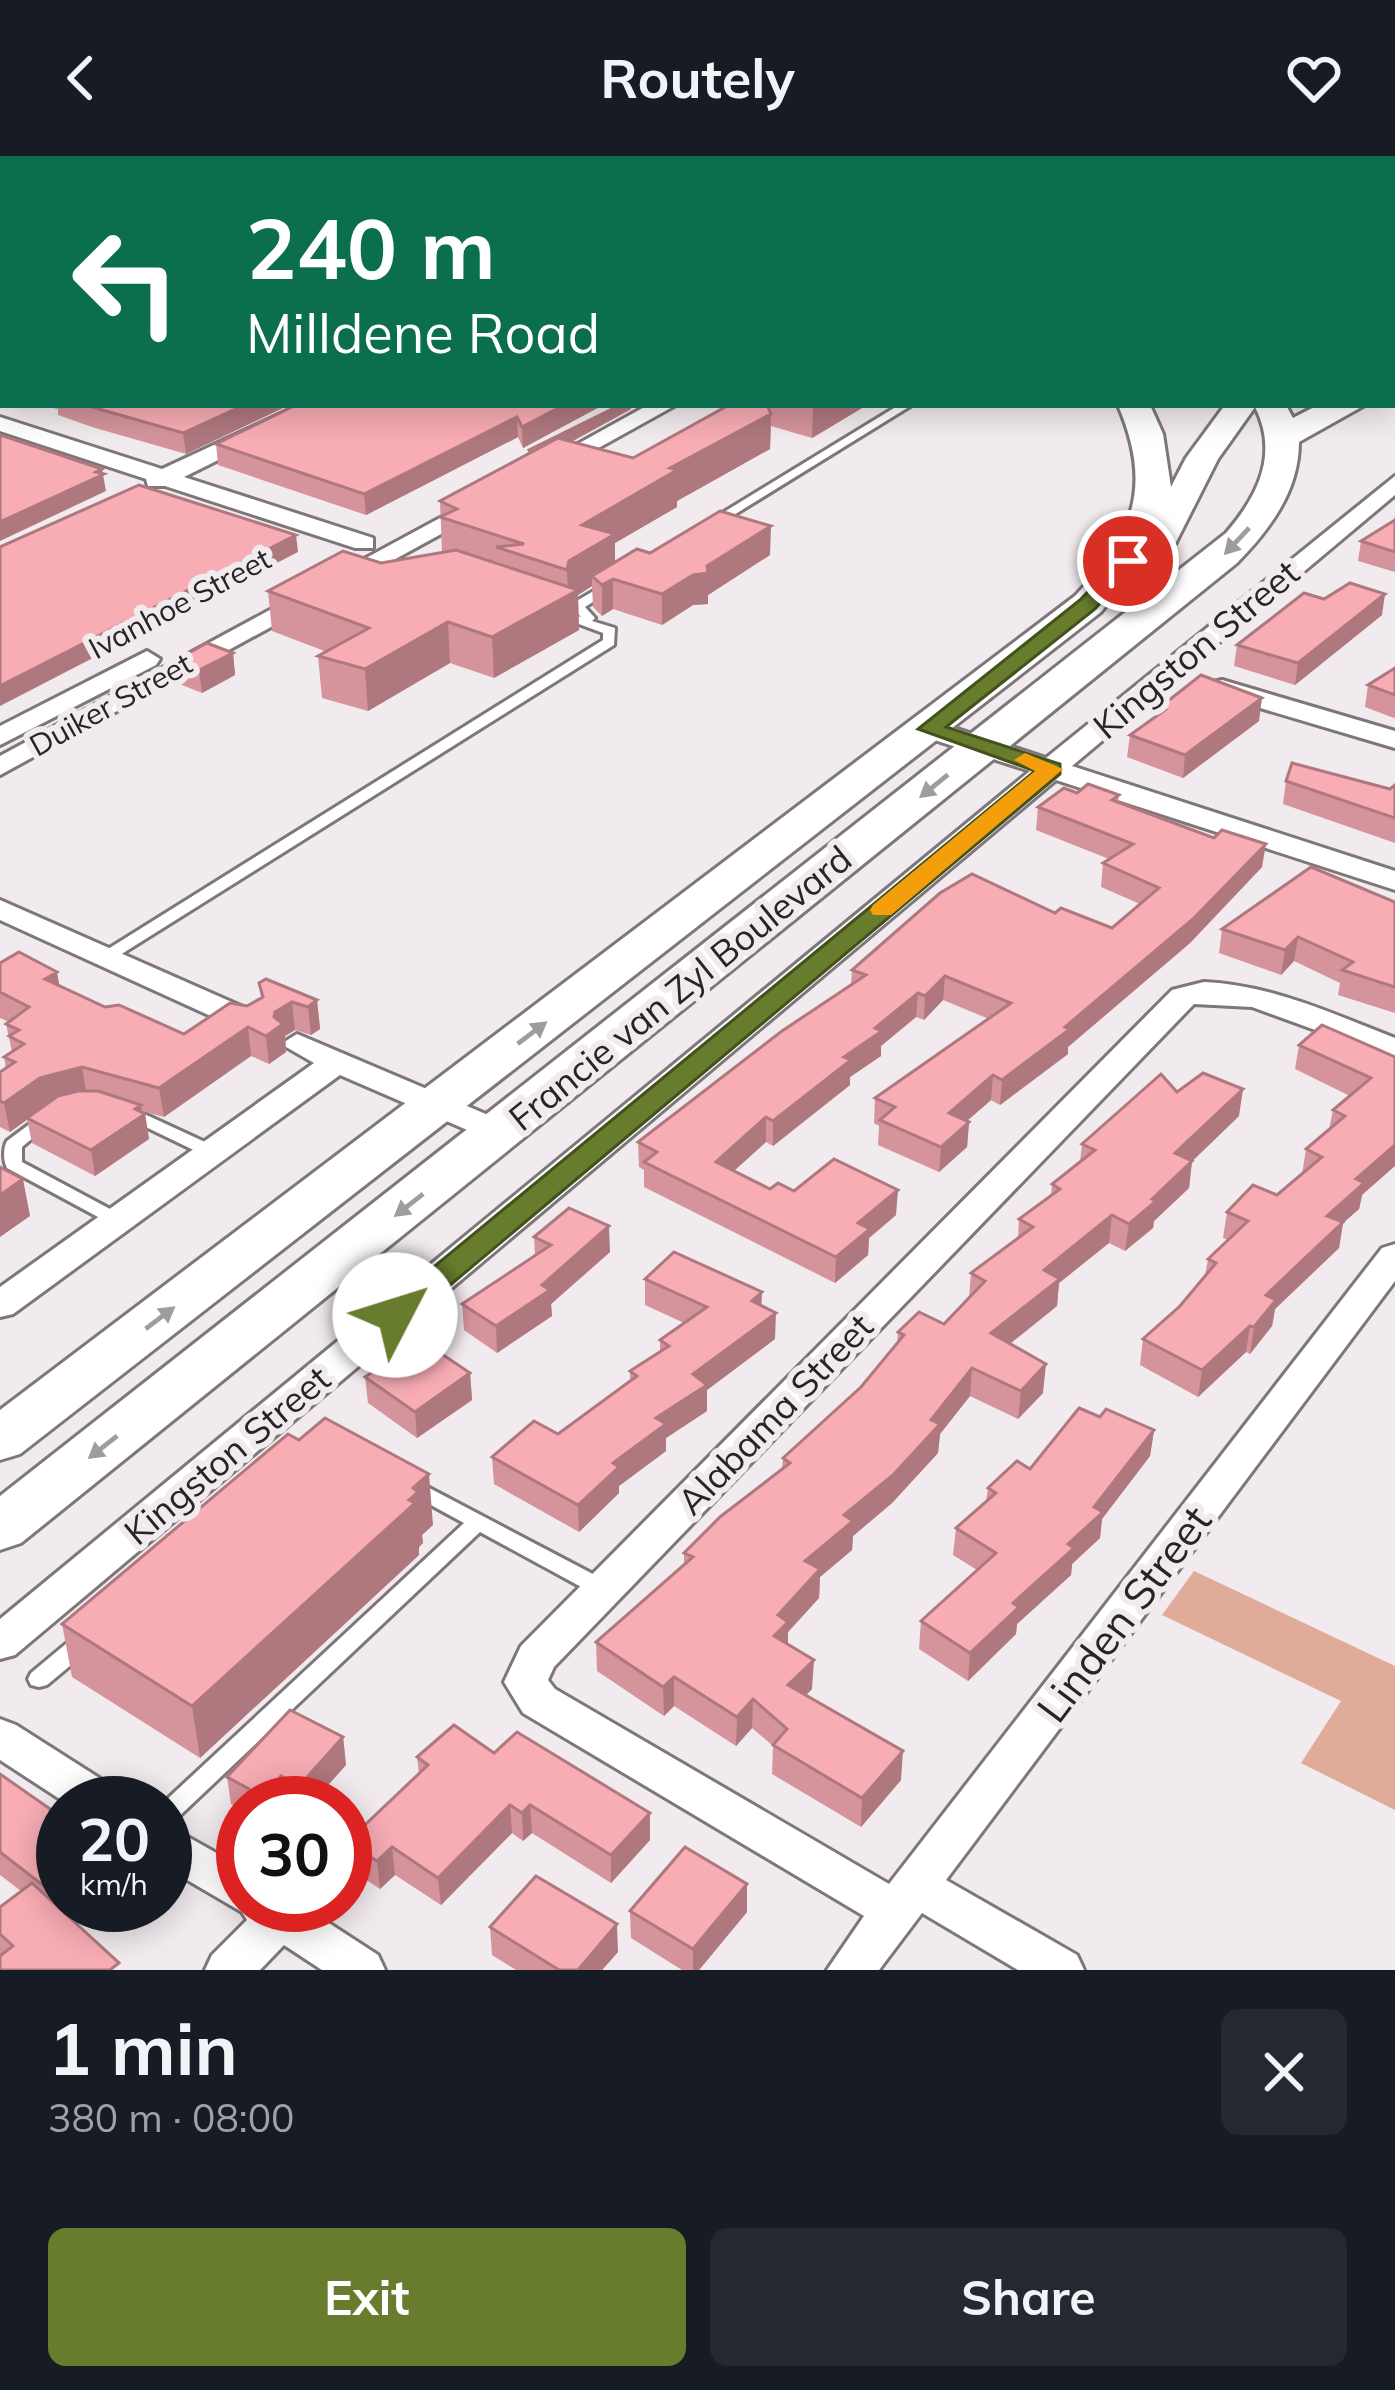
<!DOCTYPE html>
<meta charset="utf-8">
<style>
:root{--surface:#171b24;--page:#242831;--text:#f1f3f6;--muted:#9ea1a6;--accent:#677c2d}
body{margin:0;font-family:Mulish,sans-serif;background:var(--page);color:var(--text);height:100vh;display:flex;flex-direction:column;font-size:45px;white-space:nowrap}
*{box-sizing:border-box;margin:0}
p{font-size:39px;color:var(--muted)}
.icon{flex:none;width:66px;height:66px;fill:none;stroke:currentColor;stroke-width:2;stroke-linecap:round;stroke-linejoin:round}
.map{position:relative;height:1814px;overflow:hidden}
.drawer{display:flex;flex-direction:column;background:var(--surface);flex:1}
.drawer>*{flex:none}
.guide{position:absolute;left:0px;top:0px;width:1395px;height:252px;box-shadow:0 6px 30px #0003;background:#0b6e4f;color:#fff;overflow:hidden}
.speed{position:absolute;left:36px;top:1620px;display:flex;gap:24px;font-size:60px;font-weight:700;text-align:center}
.speed>*{display:grid;place-content:center;width:156px;height:156px;border-radius:50%;background:var(--surface);box-shadow:0 6px 30px #0003;line-height:1}
.speed small{font-size:30px;font-weight:400}
.speed .limit{border:18px solid #d22;background:#fff;color:#111}
.pin{position:absolute;display:grid;place-items:center;width:102px;height:102px;color:#fff;margin:-51px;border:6px solid #fff;border-radius:50%;box-shadow:0 3px 12px #0007}
.me{position:absolute;width:132px;margin:-66px;rotate:50deg;stroke-linejoin:round;filter:drop-shadow(0 0 9px #0008)}
.turn{display:flex;align-items:center;gap:42px;height:252px;padding:0 48px;font-size:54px}
.turn .icon{width:156px;height:156px;stroke-width:2.5}
.turn b{display:block;font-size:84px;line-height:102px}
.round{display:grid;place-items:center;flex:none;width:126px;height:126px;border-radius:18px;background:var(--page)}
.summary{display:flex;align-items:center;justify-content:space-between;height:204px;padding:0 48px}
h1{font-size:72px;font-weight:700;line-height:90px}
.button{display:flex;gap:24px;margin-top:auto;padding:24px 48px}
.button a{flex:1;height:138px;border-radius:18px;background:var(--accent);color:#fff;font-size:48px;font-weight:700;line-height:138px;text-align:center}
.button a+a{background:var(--page);color:var(--text)}
header{display:flex;justify-content:space-between;align-items:center;height:156px;padding:0 48px;background:var(--surface);font-size:54px;font-weight:700}
.map>svg:first-child{display:block}
</style>
<header><svg class="icon" aria-label="back" viewBox="0 0 24 24"><path d="M15 5l-7 7 7 7"/></svg>Routely<svg class="icon" aria-label="heart" viewBox="0 0 24 24"><path d="M12 20l-8-8c-3-5 5-10 8-4 3-6 11-1 8 4z"/></svg></header>
<div class="map">
<svg width="1395" height="1814" viewBox="0 0 1395 1814">
<rect width="100%" height="100%" fill="#f1eaee"/>
<polygon fill="#e0ab99" points="1194,1415 1395,1510 1395,1654 1301,1607 1341,1545 1162,1459"/>
<g fill="none" stroke-linecap="round" stroke-linejoin="round">
<g stroke="#7d777a" stroke-width="6">
<g id="lane">
<polygon points="96,0 109,0 105,3 92,3"/>
<polygon points="1141,0 1152,0 1149,3 1138,3"/>
<polygon points="1357,0 1374,0 1380,3 1363,3"/>
<polygon points="1392,3 1395,4 1395,10 1392,9"/>
<polygon points="899,249 912,249 716,370 706,367"/>
<polygon points="611,425 617,429 615,432 585,451 595,462 592,465 615,472 614,489 112,804 100,804 98,801 100,798 603,484 603,477 552,458 558,454 581,461 571,450 573,447"/>
<polygon points="129,951 218,992 221,996 212,1001 206,1000 123,960 121,956"/>
<path d="M45,960L53,965L22,991V1006L123,1060L126,1064L123,1068H111L7,1012C3,1005 3,992 7,985L39,961Z"/>
<polygon points="414,1324 610,1427 613,1433 610,1439 603,1441 596,1439 480,1376 173,1666 165,1668 165,1647 163,1647 464,1367 407,1336 404,1331 407,1326"/>
<polygon points="81,1480 89,1482 92,1488 89,1494 47,1529 39,1531 31,1529 28,1523 31,1517 73,1482"/>
</g>
</g>
<g stroke="#7d777a" stroke-width="6">
<g id="street">
<polygon points="300,249 329,249 184,321 373,382 373,392 355,392 165,330 148,330 146,323 0,275 0,261 162,313"/>
<polygon points="648,249 676,249 557,315 541,315 538,310"/>
<polygon points="1395,320 1395,339 1072,610 1395,715 1395,734 1056,624 15,1499 0,1503 0,1463 1030,615 919,579 915,573 919,567 939,567 1046,602"/>
<polygon points="477,342 489,349 485,354 0,619 0,600"/>
<polygon points="147,495 160,503 156,509 0,589 0,570"/>
<polygon points="1222,524 1395,575 1395,592 1213,538 1209,532 1213,526"/>
<polygon points="0,744 259,858 264,865 248,875 237,872 0,764"/>
<path d="M1204,826C1272,829 1333,858 1395,882V903L1252,851L1194,848L554,1511L548,1524L555,1533L889,1728L1382,1092L1395,1088V1125L946,1724L1077,1799L1084,1814H1018L922,1757L879,1814H827L864,1760L523,1557L504,1526L521,1490L1172,834Z"/>
<polygon points="297,878 512,969 517,976 512,983 488,983 340,919 13,1158 0,1161 0,1131 314,907 281,888"/>
<polygon points="0,1563 16,1569 118,1634 125,1647 66,1647 0,1604"/>
<polygon points="165,1668 243,1712 243,1749 301,1749 378,1799 385,1814 322,1814 284,1789 260,1814 205,1814 212,1799 247,1764 242,1756 165,1711"/>
</g>
</g>
<g stroke="#7d777a" stroke-width="6">
<g id="secondary">
<polygon points="471,0 508,0 510,3 473,3"/>
<polygon points="527,0 564,0 566,3 529,3"/>
<polygon points="1395,177 1395,195 1392,196 1392,178"/>
<polygon points="1392,230 1395,230 1392,249 1390,249"/>
<path d="M1118,249H1150L1163,278L1171,331L1186,302L1225,249H1286L1293,262L1318,249H1365L1299,286C1299,335 1270,373 1237,407L21,1387L0,1394V1340L1226,377C1258,340 1279,298 1255,251L1218,303L1172,394L1149,395L1101,456L20,1298L0,1304V1254L1075,440C1134,378 1153,331 1118,249Z"/>
</g>
</g>
<use href="#lane" fill="#fff" fill-rule="evenodd"/>
<use href="#street" fill="#fff" fill-rule="evenodd"/>
<use href="#secondary" fill="#fff" fill-rule="evenodd"/>
</g>
<g fill="#d5949b">
<polygon points="906,0 1090,0 1084,3 920,3"/>
<polygon points="53,249 289,249 186,298 92,271 58,259 58,253 53,252"/>
<polygon points="296,249 603,249 523,292 518,281 366,359 218,309 216,288"/>
<polygon points="620,249 631,249 631,253 571,286 633,302 729,249 867,249 812,282 771,270 770,293 677,345 677,351 615,387 615,406 650,397 770,399 708,439 708,448 693,449 662,469 613,453 602,460 593,451 592,430 578,439 579,474 494,522 450,507 368,555 322,542 318,500 327,496 272,475 268,435 381,407 442,397 440,345 529,298 529,294"/>
<polygon points="1395,360 1395,416 1358,405 1361,385 1394,364"/>
<polygon points="1382,459 1295,529 1234,510 1237,489"/>
<polygon points="233,497 235,519 202,537 177,527 174,505"/>
<polygon points="1395,512 1395,561 1394,562 1365,551 1368,529"/>
<polygon points="1159,552 1259,565 1183,622 1127,601 1130,579 1158,559"/>
<polygon points="1286,625 1390,633 1395,629 1395,687 1283,648"/>
<polygon points="1077,637 1119,639 1118,647 1262,711 1190,787 1068,891 1068,898 1000,949 991,944 967,965 969,966 967,991 939,1016 878,989 879,970 874,967 875,942 989,863 943,844 924,864 916,861 881,890 881,900 850,921 850,929 773,990 766,986 734,1015 770,1033 794,1035 896,1059 869,1082 868,1099 835,1127 644,1031 644,1014 639,1011 638,986 851,829 852,814 1055,757 1112,772 1140,748 1101,731 1103,707 1109,703 1036,674 1038,651"/>
<polygon points="1395,746 1395,857 1338,839 1340,827 1294,805 1281,819 1219,797 1222,773"/>
<polygon points="0,807 60,830 105,851 184,878 247,850 261,842 259,827 317,844 320,873 311,879 295,874 285,880 286,896 269,908 251,900 164,961 142,955 145,958 149,983 95,1020 32,987 27,963 10,976 0,971 0,916 6,912 4,901 12,896 6,868 9,866 0,862"/>
<polygon points="1299,889 1395,901 1359,1053 1343,1067 1339,1092 1275,1153 1272,1170 1250,1198 1246,1196 1198,1241 1140,1209 1143,1183 1180,1150 1205,1120 1208,1103 1228,1084 1223,1082 1227,1056 1277,1039 1302,1018 1306,993 1329,973 1333,954 1350,940 1295,913"/>
<polygon points="1177,936 1239,960 1192,1005 1189,1032 1154,1065 1153,1072 1125,1095 1109,1087 1059,1127 1057,1150 1010,1188 1043,1237 1018,1263 970,1240 940,1278 938,1297 892,1347 853,1380 852,1394 820,1421 819,1442 788,1476 788,1488 812,1533 806,1539 901,1624 861,1671 772,1618 773,1590 752,1572 736,1590 674,1550 664,1560 597,1515 596,1486 684,1409 684,1397 782,1313 783,1302 861,1231 897,1187 898,1176 944,1168 969,1142 971,1117 1018,1082 1019,1063 1051,1040 1052,1028 1080,1006 1082,988"/>
<polygon points="534,1081 610,1096 551,1148 552,1160 497,1197 464,1174 462,1148 535,1100"/>
<polygon points="645,1123 762,1150 775,1183 707,1234 707,1255 666,1282 666,1295 619,1330 619,1337 579,1376 494,1328 492,1301 558,1278 630,1225 630,1215 660,1196 660,1184 684,1167 645,1149"/>
<polygon points="470,1217 472,1244 417,1282 368,1247 365,1221"/>
<polygon points="1100,1261 1154,1274 1150,1300 1102,1363 1100,1382 1072,1408 1071,1419 1017,1468 1016,1478 968,1525 919,1493 921,1465 977,1414 953,1399 956,1372 986,1346 988,1332 1030,1313"/>
<polygon points="433,1369 422,1379 423,1387 419,1391 419,1399 200,1602 72,1521 62,1468"/>
<polygon points="343,1581 346,1609 312,1647 243,1647 243,1655 231,1648 227,1621"/>
<polygon points="494,1597 650,1657 650,1684 611,1727 532,1677 523,1685 512,1677 441,1749 395,1719 380,1733 350,1713 347,1686 419,1618 417,1601"/>
<polygon points="0,1618 63,1662 63,1749 90,1749 74,1765 0,1814 0,1751 21,1735 0,1719"/>
<polygon points="630,1755 747,1756 699,1814 682,1814 631,1782"/>
<polygon points="490,1771 618,1796 602,1814 516,1814 492,1799"/>
</g>
<g fill="#ae787e">
<polygon points="19,0 72,0 63,3 10,3"/>
<polygon points="1052,0 1090,0 1084,3 1047,3"/>
<polygon points="3,6 3,24 0,25 0,7"/>
<polygon points="1395,90 1395,113 1392,115 1392,92"/>
<polygon points="3,188 3,209 0,210 0,189"/>
<polygon points="244,249 289,249 186,298 183,277"/>
<polygon points="564,249 603,249 523,292 522,271"/>
<polygon points="621,249 631,249 631,253 531,308 531,297"/>
<polygon points="813,249 867,249 812,282"/>
<polygon points="771,258 770,293 677,345 677,351 615,387 615,416 592,420 592,430 578,439 579,474 494,522 492,481 568,439 567,414 582,369 670,312"/>
<polygon points="517,261 518,281 366,359 364,338"/>
<polygon points="102,313 106,335 0,385 0,366"/>
<polygon points="771,370 770,399 708,439 708,448 693,449 662,469 662,438"/>
<polygon points="296,379 298,396 0,550 0,530"/>
<polygon points="613,423 613,453 602,460 602,429"/>
<polygon points="1385,438 1382,459 1295,529 1298,507"/>
<polygon points="448,466 450,507 368,555 365,513"/>
<polygon points="233,497 235,519 202,537 199,514"/>
<polygon points="1262,542 1259,565 1183,622 1185,599"/>
<polygon points="1266,688 1262,711 1190,787 1068,891 1068,898 1000,949 1002,924 1065,871"/>
<polygon points="1298,781 1294,805 1281,819 1285,794"/>
<polygon points="57,816 62,844 45,823"/>
<polygon points="945,820 943,844 924,864 925,840"/>
<polygon points="918,837 916,861 881,890 881,900 850,921 850,929 773,990 773,965 875,872"/>
<polygon points="317,844 320,873 311,879 308,851"/>
<polygon points="292,846 295,874 285,880 286,896 269,908 266,880 275,856"/>
<polygon points="248,871 251,900 164,961 159,932"/>
<polygon points="82,911 87,940 45,951 10,976 4,947 40,922"/>
<polygon points="993,919 991,944 947,982 949,957"/>
<polygon points="1243,933 1239,960 1178,1019 1192,1005 1189,1032 1154,1065 1153,1072 1125,1095 1129,1068 1152,1043 1175,997"/>
<polygon points="141,949 142,959 145,958 149,983 95,1020 91,994"/>
<polygon points="766,961 766,986 716,1031 716,1006"/>
<polygon points="969,966 967,991 939,1016 941,991"/>
<polygon points="1395,989 1395,1010 1362,1039 1359,1053 1343,1067 1339,1092 1275,1153 1272,1170 1250,1198 1254,1171 1266,1139 1356,1023"/>
<polygon points="23,1023 30,1060 0,1081 0,1039"/>
<polygon points="898,1034 896,1059 869,1082 868,1099 835,1127 836,1101 858,1067"/>
<polygon points="1112,1059 1109,1087 1059,1127 1057,1150 988,1205 991,1177 1044,1114"/>
<polygon points="609,1070 610,1096 551,1148 552,1160 497,1197 496,1170"/>
<polygon points="762,1136 761,1162 752,1145"/>
<polygon points="776,1157 775,1183 707,1234 707,1255 666,1282 666,1295 619,1330 619,1337 579,1376 578,1349 613,1307 693,1218"/>
<polygon points="1250,1170 1246,1196 1198,1241 1202,1214"/>
<polygon points="1046,1208 1043,1237 1018,1263 1021,1235"/>
<polygon points="972,1212 970,1240 940,1278 938,1297 892,1347 853,1380 852,1394 820,1421 819,1442 788,1476 788,1495 774,1480 778,1459 805,1405 844,1359 931,1264"/>
<polygon points="470,1217 472,1244 417,1282 415,1256"/>
<polygon points="1154,1274 1150,1300 1102,1363 1100,1382 1072,1408 1071,1419 1017,1468 1016,1478 968,1525 970,1497 1013,1447 1068,1388 1094,1351"/>
<polygon points="429,1318 433,1369 422,1379 423,1387 419,1391 419,1399 200,1602 192,1550"/>
<polygon points="814,1504 812,1533 787,1558 788,1529"/>
<polygon points="674,1521 674,1550 664,1560 663,1531"/>
<polygon points="753,1543 752,1572 736,1590 737,1561"/>
<polygon points="343,1581 346,1609 312,1647 302,1647 299,1630"/>
<polygon points="903,1595 901,1624 861,1671 862,1642"/>
<polygon points="281,1620 284,1647 263,1647 262,1640"/>
<polygon points="510,1649 512,1677 441,1749 438,1722"/>
<polygon points="530,1649 532,1677 523,1685 522,1657"/>
<polygon points="650,1657 650,1684 611,1727 611,1699"/>
<polygon points="392,1691 395,1719 380,1733 377,1705"/>
<polygon points="747,1728 747,1756 699,1814 693,1814 693,1793"/>
<polygon points="63,1742 63,1749 90,1749 68,1771 62,1744"/>
<polygon points="617,1768 618,1796 602,1814 578,1814"/>
</g>
<g fill="#f8acb4" stroke="#ae787e" stroke-width="3">
<polygon points="0,0 19,0 3,3 3,6 0,7"/>
<polygon points="961,0 1052,0 1047,3 955,3"/>
<polygon points="1392,25 1395,31 1395,90 1392,92"/>
<polygon points="0,58 3,59 3,100 0,101"/>
<polygon points="0,109 3,110 3,188 0,189"/>
<polygon points="85,249 244,249 183,277"/>
<polygon points="296,249 564,249 522,271 517,261 364,338 216,288"/>
<polygon points="620,249 531,297 529,294"/>
<polygon points="729,249 767,249 771,258 670,312 677,314 582,369 615,378 569,405 567,414 496,391 524,388 440,361 457,353 440,345 558,282 633,302"/>
<polygon points="0,279 102,313 96,316 104,318 0,366"/>
<polygon points="139,329 296,379 0,530 0,391"/>
<polygon points="720,355 771,370 707,410 708,417 693,419 662,438 613,423 602,429 592,420 637,393 650,397"/>
<polygon points="1395,364 1395,396 1361,385"/>
<polygon points="456,394 578,434 492,481 448,466 365,513 318,500 369,472 268,435 343,395 381,407"/>
<polygon points="1350,427 1385,438 1298,507 1237,489 1304,437 1324,443"/>
<polygon points="207,487 233,497 199,514 174,505"/>
<polygon points="1395,512 1395,539 1368,529"/>
<polygon points="1201,519 1262,542 1185,599 1130,579 1165,554 1159,552"/>
<polygon points="1292,607 1390,633 1395,629 1395,662 1286,625"/>
<polygon points="1088,628 1119,639 1112,644 1214,682 1222,674 1266,688 1193,763 1065,871 1070,873 1002,924 993,919 949,957 969,966 941,991 880,964 895,951 875,942 1011,847 945,820 925,840 918,837 875,872 882,875 844,901 851,904 773,965 766,961 716,1006 770,1033 778,1027 794,1035 834,1003 898,1034 858,1067 870,1073 836,1101 644,1006 657,996 638,986 782,875 866,819 852,814 940,737 972,718 1055,757 1061,752 1112,772 1159,732 1103,707 1133,688 1038,651 1064,632 1077,637"/>
<polygon points="1311,711 1395,746 1395,831 1342,814 1353,806 1298,781 1285,794 1222,773"/>
<polygon points="19,796 57,816 45,823 105,851 119,849 184,878 230,847 247,850 263,841 259,827 266,823 317,844 308,851 292,846 275,856 274,861 283,868 266,880 248,871 159,932 82,911 40,922 4,947 0,945 0,916 15,906 4,901 24,888 9,880 19,874 6,868 29,851 0,836 0,807"/>
<polygon points="1322,869 1395,901 1395,989 1356,1023 1364,1027 1327,1060 1343,1066 1266,1139 1276,1144 1254,1171 1250,1170 1202,1214 1143,1183 1180,1150 1216,1107 1208,1103 1248,1065 1227,1056 1253,1029 1277,1039 1322,1001 1306,993 1345,960 1333,954 1371,922 1299,889"/>
<polygon points="1203,917 1243,933 1175,997 1192,1005 1152,1043 1156,1045 1129,1068 1112,1059 1044,1114 1060,1123 991,1177 1046,1208 1021,1235 972,1212 931,1264 940,1268 893,1319 844,1359 853,1365 805,1405 820,1413 778,1459 788,1466 774,1480 814,1504 788,1529 903,1595 862,1642 773,1589 787,1573 753,1543 737,1561 674,1521 663,1531 596,1486 693,1401 684,1397 720,1361 790,1307 783,1302 861,1231 904,1179 898,1176 919,1156 944,1168 985,1125 971,1117 1033,1071 1019,1063 1060,1033 1052,1028 1095,994 1082,988 1161,918 1177,936"/>
<polygon points="78,935 98,935 141,949 135,953 145,958 91,994 27,962 58,940"/>
<polygon points="0,1011 23,1023 0,1039"/>
<polygon points="569,1052 609,1070 542,1129 550,1134 496,1170 462,1148 551,1089 534,1081"/>
<polygon points="674,1096 762,1136 752,1145 776,1157 693,1218 707,1229 656,1262 666,1268 613,1307 619,1311 578,1349 492,1301 534,1265 558,1278 637,1220 630,1215 669,1190 660,1184 707,1151 645,1123"/>
<polygon points="421,1184 470,1217 415,1256 365,1221"/>
<polygon points="1079,1252 1100,1261 1106,1253 1154,1274 1094,1351 1103,1356 1068,1388 1074,1392 1013,1447 1019,1451 970,1497 921,1465 996,1397 956,1372 996,1337 988,1332 1017,1305 1030,1313"/>
<polygon points="325,1262 429,1318 413,1332 418,1336 409,1344 415,1347 192,1550 62,1468 288,1278 299,1284"/>
<polygon points="290,1554 343,1581 299,1630 281,1620 262,1640 227,1621"/>
<polygon points="454,1569 494,1597 517,1576 650,1657 611,1699 530,1649 522,1657 510,1649 438,1722 392,1691 377,1705 347,1686 428,1609 417,1601"/>
<polygon points="0,1618 63,1662 62,1744 0,1696"/>
<polygon points="685,1691 747,1728 693,1793 630,1755"/>
<polygon points="536,1720 617,1768 578,1814 559,1814 490,1771"/>
<polygon points="32,1727 119,1807 110,1814 0,1814 0,1800 13,1790 0,1778 0,1751"/>
</g>
<defs><path id="oneway-solid" d="M-6-.8H1V-3.2L6.5 0L1 3.2V.8H-6Z" transform="scale(3)"/></defs>
<g fill="#9e9c9d">
<use href="#oneway-solid" transform="translate(1237 385) rotate(133)"/>
<use href="#oneway-solid" transform="translate(934 630) rotate(141)"/>
<use href="#oneway-solid" transform="translate(532 877) rotate(-37)"/>
<use href="#oneway-solid" transform="translate(409 1049) rotate(142)"/>
<use href="#oneway-solid" transform="translate(160 1162) rotate(-37)"/>
<use href="#oneway-solid" transform="translate(103 1291) rotate(142)"/>
</g>
<polygon fill="#677c2d" stroke="#43511d" stroke-width="3" points="1121,401 1138,405 1095,453 946,571 1060,608 1060,618 406,1166 384,1166 380,1159 384,1152 1035,615 918,573 1080,444"/>
<polygon fill="#f59e0b" points="1025,597 1063,613 891,759 873,759 870,754 873,749 1035,615 1014,604"/>
<g text-anchor="middle" stroke-width="12" stroke-linejoin="round" paint-order="stroke">
<g font-size="30" fill="#272425" stroke="#f1eaee">
<text transform="translate(180 448) rotate(-28)" y="10">Ivanhoe Street</text>
<text transform="translate(111 549) rotate(-29)" y="10">Duiker Street</text>
</g>
<g font-size="36" fill="#272425" stroke="#f1eaee">
<text transform="translate(1196 493) rotate(-40)" y="13">Kingston Street</text>
<text transform="translate(680 832) rotate(-39)" y="13">Francie van Zyl Boulevard</text>
<text transform="translate(775 1258) rotate(-46)" y="13">Alabama Street</text>
<text transform="translate(227 1299) rotate(-40)" y="13">Kingston Street</text>
</g>
<g font-size="42" fill="#272425" stroke="#f1eaee">
<text transform="translate(1124 1458) rotate(-53)" y="15">Linden Street</text>
</g>
</g>
</svg>
<div class="speed"><div>20<small>km/h</small></div><div class="limit">30</div></div>
<div class="pin" style="left:1128px;top:405px;background:#d93025"><svg class="icon" aria-label="arrive" viewBox="0 0 24 24"><path d="M6 21V4h12l-3 4 3 4H6"/></svg></div>
<svg class="me" style="left:395px;top:1159px" viewBox="-20 -20 40 40"><circle r="19" fill="#fff"/><path d="M0-13L10 11 0 6-10 11z" fill="#677c2d"/></svg>
<div class="guide">
<div class="turn"><svg class="icon" aria-label="left" viewBox="0 0 24 24"><path d="M17 20v-9H6M10 6l-5 5 5 5"/></svg><div><b>240 m</b>Milldene Road</div></div>
</div>
</div>
<section class="drawer">
<div class="summary"><div><h1>1 min</h1><p>380 m · 08:00</p></div><a class="round"><svg class="icon" aria-label="close" viewBox="0 0 24 24"><path d="M6 6l12 12M18 6L6 18"/></svg></a></div>
<div class="button"><a>Exit</a><a>Share</a></div>
</section>
